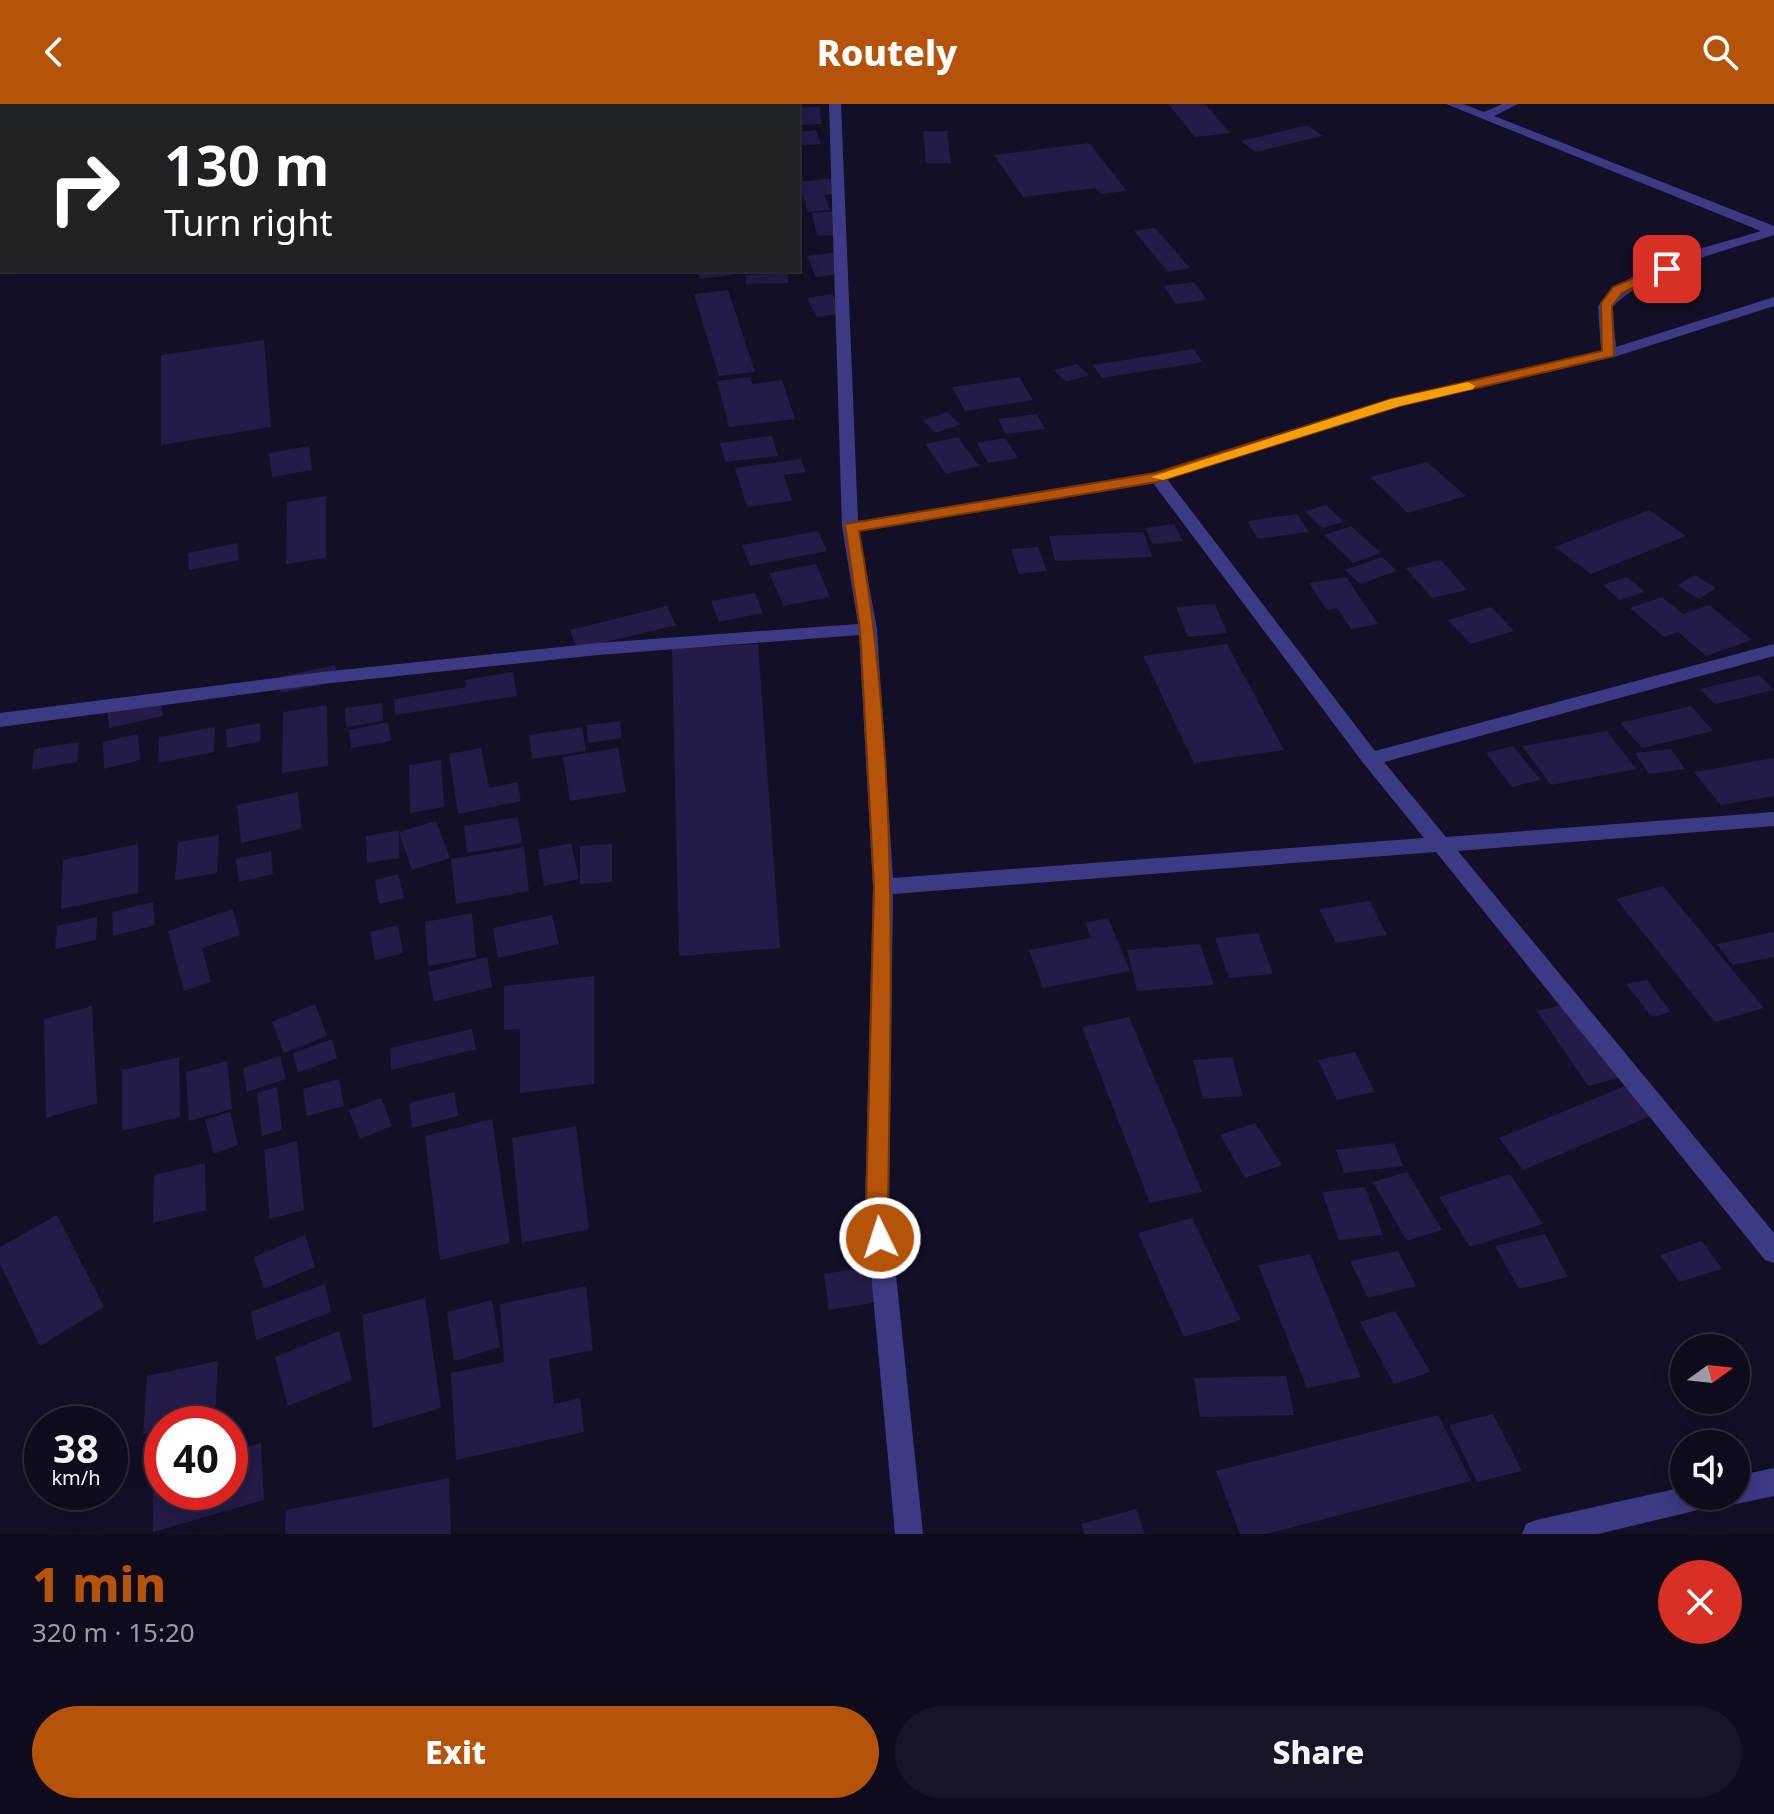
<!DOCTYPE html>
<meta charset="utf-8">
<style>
:root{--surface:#0e0b1c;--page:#171425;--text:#f1f3f6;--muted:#9b9ba3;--line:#2e2b3b;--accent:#b45309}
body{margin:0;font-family:"Noto Sans",sans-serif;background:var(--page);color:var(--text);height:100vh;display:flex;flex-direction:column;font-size:30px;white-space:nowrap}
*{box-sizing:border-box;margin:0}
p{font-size:26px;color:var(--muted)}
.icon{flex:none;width:44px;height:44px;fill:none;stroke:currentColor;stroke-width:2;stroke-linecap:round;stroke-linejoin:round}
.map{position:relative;height:1430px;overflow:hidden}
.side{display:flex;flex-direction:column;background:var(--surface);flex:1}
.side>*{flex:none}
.banner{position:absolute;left:0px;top:0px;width:800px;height:168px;box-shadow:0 4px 20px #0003,0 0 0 2px var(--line);background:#202124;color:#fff;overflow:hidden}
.needle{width:52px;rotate:75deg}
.controls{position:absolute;left:1670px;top:1230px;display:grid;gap:16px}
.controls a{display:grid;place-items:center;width:80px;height:80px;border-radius:50%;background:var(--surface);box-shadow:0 4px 20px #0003,0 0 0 2px var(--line);font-size:40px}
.speed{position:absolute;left:24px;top:1302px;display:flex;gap:16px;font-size:40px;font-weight:700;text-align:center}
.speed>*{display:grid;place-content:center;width:104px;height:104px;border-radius:50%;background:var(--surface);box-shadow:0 4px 20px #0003,0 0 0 2px var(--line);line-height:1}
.speed small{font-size:20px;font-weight:400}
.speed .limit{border:12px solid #d22;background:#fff;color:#111}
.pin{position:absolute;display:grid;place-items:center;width:68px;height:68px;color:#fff;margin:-34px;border-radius:16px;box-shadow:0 4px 12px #0006}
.me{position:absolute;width:88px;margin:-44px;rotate:356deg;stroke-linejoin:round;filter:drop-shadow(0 0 6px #0008)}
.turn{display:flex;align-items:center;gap:28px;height:168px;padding:0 32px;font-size:36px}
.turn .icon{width:104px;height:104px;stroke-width:2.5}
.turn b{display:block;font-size:56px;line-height:68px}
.round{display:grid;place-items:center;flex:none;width:84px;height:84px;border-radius:42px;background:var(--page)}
.head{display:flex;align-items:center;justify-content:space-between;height:136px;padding:0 32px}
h1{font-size:48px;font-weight:800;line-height:60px;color:var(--accent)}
.action{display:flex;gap:16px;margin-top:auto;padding:16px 32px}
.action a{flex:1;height:92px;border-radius:48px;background:var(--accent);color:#fff;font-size:32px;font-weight:800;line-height:92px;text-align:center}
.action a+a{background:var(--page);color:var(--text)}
header{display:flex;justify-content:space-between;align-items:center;height:104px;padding:0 32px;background:var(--accent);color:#fff;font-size:36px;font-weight:800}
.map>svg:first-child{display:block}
</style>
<header><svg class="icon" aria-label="back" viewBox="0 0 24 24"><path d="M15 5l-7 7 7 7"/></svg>Routely<svg class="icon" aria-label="search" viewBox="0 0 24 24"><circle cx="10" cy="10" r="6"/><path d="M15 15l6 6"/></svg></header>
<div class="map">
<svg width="1774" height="1430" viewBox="0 0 1774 1430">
<rect width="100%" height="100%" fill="#130f26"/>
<g fill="#241b47">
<polygon points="1168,0 1205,0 1230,29 1195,33"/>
<polygon points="819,3 822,20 798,21 798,4"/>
<polygon points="1307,21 1323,32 1255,48 1241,37"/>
<polygon points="816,26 821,40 798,42 798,28"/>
<polygon points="923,27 947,27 951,59 926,59"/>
<polygon points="1089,39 1127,87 1101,90 1096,84 1023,93 994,51"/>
<polygon points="834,74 840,89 824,91 830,106 808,108 798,78"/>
<polygon points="838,107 844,130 817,132 812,109"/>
<polygon points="1155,124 1190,164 1168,168 1134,127"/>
<polygon points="839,148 848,169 816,173 807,152"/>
<polygon points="696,166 730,166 732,171 700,175"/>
<polygon points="788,170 788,179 746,180 746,171"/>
<polygon points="1194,178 1207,196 1176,200 1164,182"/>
<polygon points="728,186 755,268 719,272 694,190"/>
<polygon points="832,190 843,209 817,213 807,194"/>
<polygon points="264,236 271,323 161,341 161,251"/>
<polygon points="1193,245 1203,258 1102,274 1093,261"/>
<polygon points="1077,260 1089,271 1066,278 1054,266"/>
<polygon points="750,273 752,280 782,276 795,315 729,323 717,277"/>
<polygon points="1019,273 1033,296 965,307 952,283"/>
<polygon points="948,308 960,321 935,329 923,316"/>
<polygon points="1037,310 1045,325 1006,330 998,315"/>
<polygon points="772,332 778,352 725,358 720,339"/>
<polygon points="958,333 979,362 946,370 925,340"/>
<polygon points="1005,334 1018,354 988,359 977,339"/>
<polygon points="309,342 312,366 272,373 269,349"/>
<polygon points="801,355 806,368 784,371 792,397 747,403 735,364"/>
<polygon points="1427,358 1466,392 1408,409 1370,373"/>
<polygon points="326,392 326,454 286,460 287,398"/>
<polygon points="1326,401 1344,418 1322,424 1305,407"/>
<polygon points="1649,406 1686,432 1591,470 1555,443"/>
<polygon points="1297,410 1309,428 1258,435 1247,417"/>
<polygon points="1174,420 1183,437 1153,440 1145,424"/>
<polygon points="1351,422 1381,449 1353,459 1324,431"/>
<polygon points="818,427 827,447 750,462 742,441"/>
<polygon points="1144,428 1152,453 1055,457 1049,432"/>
<polygon points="237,439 239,456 189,466 188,449"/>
<polygon points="1038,443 1047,467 1019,470 1011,445"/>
<polygon points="1382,453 1397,467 1360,480 1345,466"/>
<polygon points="1441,456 1467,486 1432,494 1406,464"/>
<polygon points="816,460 830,493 784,502 769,469"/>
<polygon points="1695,471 1716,484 1699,495 1677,481"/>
<polygon points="1346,473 1378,520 1351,525 1337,504 1327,506 1309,479"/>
<polygon points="1627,473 1645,488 1620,496 1603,481"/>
<polygon points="755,489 763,509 719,518 711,497"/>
<polygon points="1662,493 1683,510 1709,501 1752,536 1706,552 1678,528 1664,533 1630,504"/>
<polygon points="1215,500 1227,529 1188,533 1176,503"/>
<polygon points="667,502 676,521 577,545 570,526"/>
<polygon points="1491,503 1514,527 1471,540 1448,516"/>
<polygon points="758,540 780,844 679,852 672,545"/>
<polygon points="1227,540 1284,646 1194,659 1143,552"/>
<polygon points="335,561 338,577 281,589 279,573"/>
<polygon points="513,568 517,592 395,611 394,595 466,583 465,576"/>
<polygon points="1759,571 1774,586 1715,600 1700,585"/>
<polygon points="161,594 163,612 109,624 107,607"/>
<polygon points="382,599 383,617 346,623 345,604"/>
<polygon points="327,601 328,662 282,669 283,608"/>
<polygon points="1691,602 1713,627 1642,644 1620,619"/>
<polygon points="620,617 622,634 588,639 587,621"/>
<polygon points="388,618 391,637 351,644 349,626"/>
<polygon points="260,619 261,637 227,644 226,625"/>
<polygon points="215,623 214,648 158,659 159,633"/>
<polygon points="582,623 586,647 532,655 529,631"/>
<polygon points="1607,627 1636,665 1551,681 1522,642"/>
<polygon points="138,630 140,656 104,665 103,638"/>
<polygon points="79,638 77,658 32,666 34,645"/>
<polygon points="1513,642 1541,676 1512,683 1486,649"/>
<polygon points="481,644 489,684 517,678 521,697 458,710 449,650"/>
<polygon points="618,644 626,688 570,697 563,653"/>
<polygon points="1671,645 1685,665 1649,670 1635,649"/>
<polygon points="1774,654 1774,692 1721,701 1694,668"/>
<polygon points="441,656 444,703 410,709 409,661"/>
<polygon points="298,688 302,725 241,739 237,701"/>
<polygon points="518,713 522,739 467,749 464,722"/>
<polygon points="436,717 450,754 412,766 399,728"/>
<polygon points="399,726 399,754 367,759 366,732"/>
<polygon points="219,731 217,769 175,776 178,738"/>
<polygon points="571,739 579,775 544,782 538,746"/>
<polygon points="138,740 138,789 61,805 63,756"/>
<polygon points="612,740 612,778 580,780 580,742"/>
<polygon points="524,743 529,787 456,800 451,755"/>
<polygon points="271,747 273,770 239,778 236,755"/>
<polygon points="398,770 404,794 379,800 375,776"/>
<polygon points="1663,782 1764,904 1715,918 1616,795"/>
<polygon points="1369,797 1387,831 1336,839 1319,805"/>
<polygon points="153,798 155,821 113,832 112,808"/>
<polygon points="233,805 240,831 202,844 211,878 184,887 168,827"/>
<polygon points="472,809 476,853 428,862 425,818"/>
<polygon points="552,811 559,840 498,854 493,824"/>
<polygon points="97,813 96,836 55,845 57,822"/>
<polygon points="1108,814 1130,867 1043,884 1029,846 1091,834 1085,819"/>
<polygon points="398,821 403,849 375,856 370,828"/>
<polygon points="1774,828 1774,853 1733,861 1717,840"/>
<polygon points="1258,829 1273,870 1229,874 1215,834"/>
<polygon points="1200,840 1214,881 1137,887 1127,846"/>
<polygon points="487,853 492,883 434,898 428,868"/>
<polygon points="594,872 594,980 520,989 520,925 504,926 504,882"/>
<polygon points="1647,876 1671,908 1652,913 1626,880"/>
<polygon points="1573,898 1626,972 1588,982 1537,907"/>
<polygon points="315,900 327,932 284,949 272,918"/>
<polygon points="92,902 97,999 46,1014 44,915"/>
<polygon points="1129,913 1202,1088 1150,1099 1082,923"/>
<polygon points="472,925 476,945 391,966 390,944"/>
<polygon points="332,935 337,954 298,969 293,949"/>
<polygon points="1355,948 1375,988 1337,996 1318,956"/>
<polygon points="280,952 286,975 247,988 243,964"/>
<polygon points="179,953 180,1013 122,1027 122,966"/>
<polygon points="1232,953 1243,992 1203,995 1193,956"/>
<polygon points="227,957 232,1005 189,1017 186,968"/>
<polygon points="339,975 344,1002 307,1012 303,985"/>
<polygon points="1625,982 1651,1012 1523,1066 1499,1034"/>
<polygon points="277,983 282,1026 262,1032 257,989"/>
<polygon points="454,988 458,1012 412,1024 409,999"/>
<polygon points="381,994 392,1022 360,1035 349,1006"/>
<polygon points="230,1008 238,1041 214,1050 205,1016"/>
<polygon points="492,1015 510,1139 440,1156 425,1032"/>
<polygon points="1255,1019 1282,1061 1245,1074 1220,1031"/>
<polygon points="576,1022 589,1125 522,1139 512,1034"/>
<polygon points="297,1037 304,1106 270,1115 264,1046"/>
<polygon points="1394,1039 1403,1062 1344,1069 1336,1046"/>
<polygon points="205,1059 206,1106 153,1119 154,1071"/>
<polygon points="1407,1068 1442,1126 1407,1137 1373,1078"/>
<polygon points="1510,1070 1543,1120 1470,1143 1439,1093"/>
<polygon points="1365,1083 1383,1131 1339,1136 1322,1088"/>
<polygon points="57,1111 104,1203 40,1242 0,1160 0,1143"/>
<polygon points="1192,1114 1241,1216 1184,1233 1138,1129"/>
<polygon points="1545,1130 1568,1173 1519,1185 1495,1142"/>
<polygon points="305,1131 315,1163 264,1185 254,1153"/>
<polygon points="1702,1137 1722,1165 1679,1178 1660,1151"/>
<polygon points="1398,1147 1416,1182 1368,1194 1350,1157"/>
<polygon points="1310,1150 1361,1273 1307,1284 1258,1161"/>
<polygon points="872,1162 879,1198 829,1206 824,1170"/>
<polygon points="325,1180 331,1208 256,1236 251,1208"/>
<polygon points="586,1182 593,1246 549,1255 554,1300 580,1294 584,1328 456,1356 451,1269 504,1258 500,1200"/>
<polygon points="425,1194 441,1304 373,1324 362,1211"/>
<polygon points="492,1196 500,1243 454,1257 447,1208"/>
<polygon points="1395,1207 1430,1268 1394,1280 1360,1218"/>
<polygon points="339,1227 352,1276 288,1302 275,1253"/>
<polygon points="218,1257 215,1314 189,1320 162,1320 162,1326 143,1330 147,1272"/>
<polygon points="1286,1272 1294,1311 1200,1313 1194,1274"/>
<polygon points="1493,1310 1522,1367 1477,1378 1449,1321"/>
<polygon points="1438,1311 1471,1377 1266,1430 1240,1430 1216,1367"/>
<polygon points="261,1339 264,1396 153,1428 153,1369 162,1367 162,1388 230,1388 230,1348"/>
<polygon points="449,1374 451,1430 285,1430 286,1406"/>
<polygon points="1136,1405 1145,1430 1084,1430 1081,1420"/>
</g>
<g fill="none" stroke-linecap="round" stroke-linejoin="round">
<g fill="#3d3a85" fill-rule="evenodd">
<polygon points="583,0 600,0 601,2 584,2"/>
<path d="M829,0H841L858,417L1155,369L1391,295L1601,247L1598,202C1636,156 1708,144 1761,127L1446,0H1463L1484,8L1502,0H1518L1494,12L1774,122V131C1719,149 1655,162 1612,203L1616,243L1774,193V202L1614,253L1400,302L1167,375L1375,647L1774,540V552L1384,658L1446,733L1774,708V722L1458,747L1774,1129V1159L1765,1156L1436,748L893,790L889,1104L923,1430H895L865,1104L873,783L859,531L598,551L322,580L0,623V609L322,568L598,539L858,520L842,423ZM1153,379L1364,660L1424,734L893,774L877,525L859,427Z"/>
<polygon points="1774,1364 1774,1392 1736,1400 1726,1396 1725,1392 1736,1392 1736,1372"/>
<polygon points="1684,1383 1684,1392 1719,1392 1715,1402 1598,1430 1522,1430 1526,1420 1536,1416"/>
</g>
<g fill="#c25bff" fill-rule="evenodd">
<polygon points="114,0 139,0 113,2"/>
<polygon points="2,14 2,22 0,23 0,15"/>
</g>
</g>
<path fill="#b45309" stroke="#753606" stroke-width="2" d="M1662,162L1673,165L1622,189L1612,202L1614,252L1400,302L1157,378L859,427C899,652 891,876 888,1104L891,1134L888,1141L880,1144L872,1141L866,1104L874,783L860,525L845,420L1155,369L1391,295L1602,247L1601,199L1613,183Z"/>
<polygon fill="#f59e0b" points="1468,278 1475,282 1473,285 1400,302 1163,376 1151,373 1391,295"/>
</svg>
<div class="controls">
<a><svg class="needle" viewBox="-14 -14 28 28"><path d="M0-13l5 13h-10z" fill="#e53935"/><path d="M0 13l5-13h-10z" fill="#9b9ba3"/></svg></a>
<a><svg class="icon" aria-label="sound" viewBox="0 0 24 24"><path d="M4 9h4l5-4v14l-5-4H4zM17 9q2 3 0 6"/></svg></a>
</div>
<div class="speed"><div>38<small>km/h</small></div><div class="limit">40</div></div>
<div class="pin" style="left:1667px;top:165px;background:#d93025"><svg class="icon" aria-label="arrive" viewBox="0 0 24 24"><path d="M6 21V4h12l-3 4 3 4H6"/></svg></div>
<svg class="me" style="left:880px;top:1134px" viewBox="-20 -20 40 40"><circle r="17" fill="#b45309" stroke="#fff" stroke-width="3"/><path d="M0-11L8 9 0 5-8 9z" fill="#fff"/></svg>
<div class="banner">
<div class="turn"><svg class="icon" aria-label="right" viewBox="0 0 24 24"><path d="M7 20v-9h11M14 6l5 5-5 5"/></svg><div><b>130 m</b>Turn right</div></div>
</div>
</div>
<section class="side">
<div class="head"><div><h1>1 min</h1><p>320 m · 15:20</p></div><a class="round" style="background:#d93025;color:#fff"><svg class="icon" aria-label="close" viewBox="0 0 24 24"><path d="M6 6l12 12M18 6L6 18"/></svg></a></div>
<div class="action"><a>Exit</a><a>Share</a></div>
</section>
